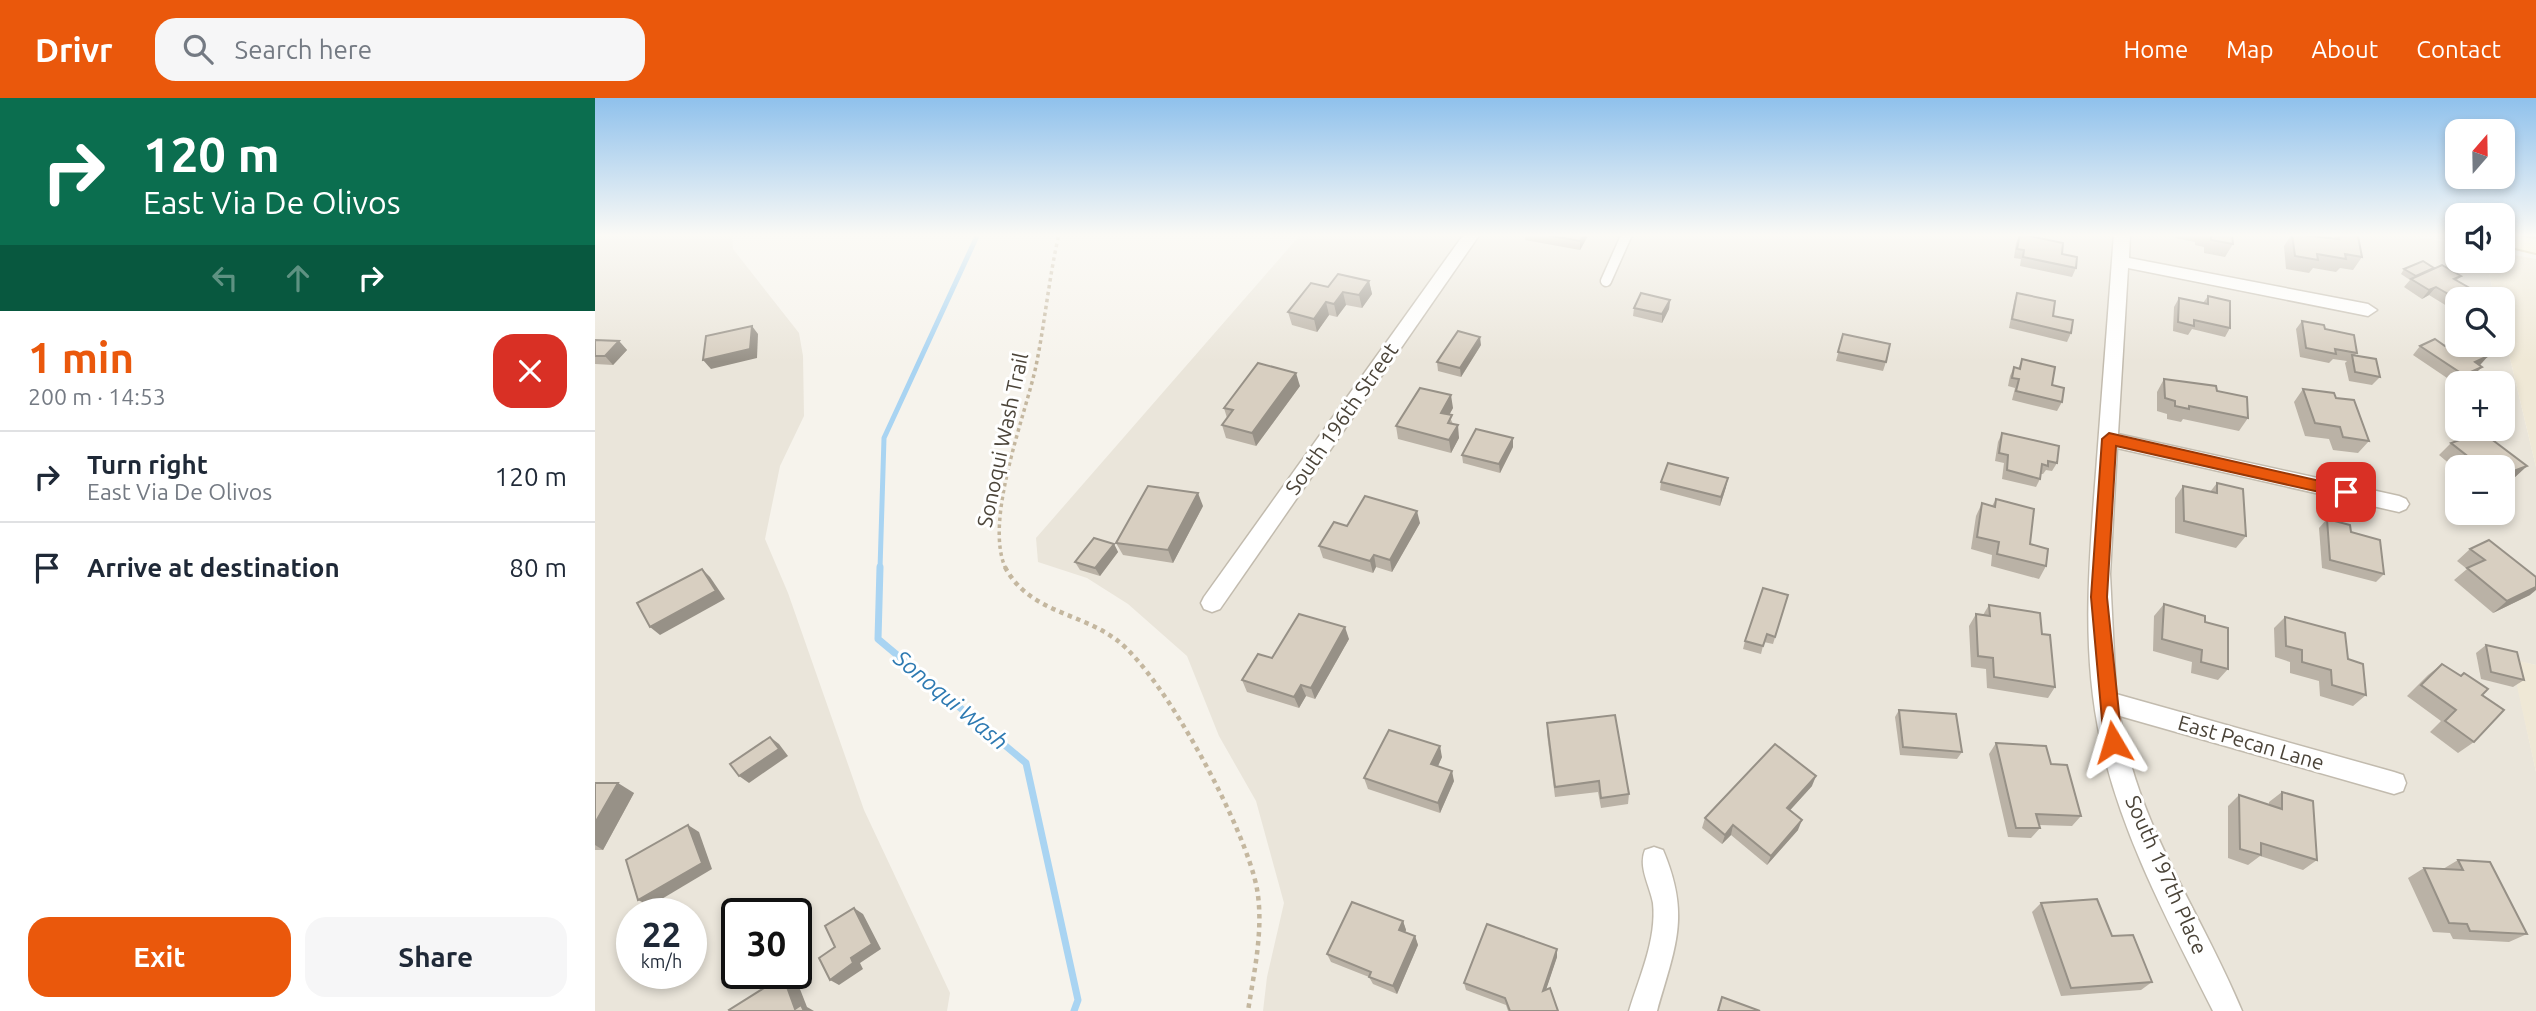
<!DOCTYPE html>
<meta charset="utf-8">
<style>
:root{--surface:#fff;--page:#f6f6f7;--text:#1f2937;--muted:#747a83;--line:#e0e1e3;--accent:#ea580c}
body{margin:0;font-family:Ubuntu,sans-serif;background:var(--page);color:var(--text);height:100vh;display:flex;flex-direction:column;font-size:26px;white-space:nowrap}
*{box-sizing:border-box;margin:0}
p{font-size:23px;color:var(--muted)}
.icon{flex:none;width:38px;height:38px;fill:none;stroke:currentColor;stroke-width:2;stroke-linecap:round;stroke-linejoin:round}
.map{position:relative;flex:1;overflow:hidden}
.side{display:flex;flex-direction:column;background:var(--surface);width:595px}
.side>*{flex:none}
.top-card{background:#0b6e4f;color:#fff;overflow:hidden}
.needle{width:46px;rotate:20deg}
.controls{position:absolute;left:1850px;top:21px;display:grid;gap:14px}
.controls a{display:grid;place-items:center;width:70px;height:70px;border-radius:14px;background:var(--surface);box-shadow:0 4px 10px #0003;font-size:35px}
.speed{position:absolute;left:21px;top:800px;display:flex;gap:14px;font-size:35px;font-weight:700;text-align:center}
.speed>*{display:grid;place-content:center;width:91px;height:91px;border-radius:50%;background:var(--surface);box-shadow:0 4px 10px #0003;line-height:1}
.speed small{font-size:18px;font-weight:400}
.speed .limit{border:4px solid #111;border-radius:10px;background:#fff;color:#111}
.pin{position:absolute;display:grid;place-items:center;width:60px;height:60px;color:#fff;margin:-30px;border-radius:14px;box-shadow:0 4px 10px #0006}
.me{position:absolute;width:77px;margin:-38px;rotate:353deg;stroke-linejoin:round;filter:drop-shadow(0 0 5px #0008)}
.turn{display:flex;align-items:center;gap:24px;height:147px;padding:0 28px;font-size:32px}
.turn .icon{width:91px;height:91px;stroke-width:2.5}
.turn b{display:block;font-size:49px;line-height:60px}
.lanes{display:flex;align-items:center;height:66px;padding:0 28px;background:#0003;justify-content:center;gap:35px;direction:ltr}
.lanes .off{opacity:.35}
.round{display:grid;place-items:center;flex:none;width:74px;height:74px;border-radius:21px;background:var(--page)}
.headline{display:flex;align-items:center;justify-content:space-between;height:119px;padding:0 28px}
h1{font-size:42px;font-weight:600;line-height:52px;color:var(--accent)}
.action{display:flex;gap:14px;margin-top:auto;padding:14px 28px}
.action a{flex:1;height:80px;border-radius:21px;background:var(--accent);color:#fff;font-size:28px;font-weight:600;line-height:80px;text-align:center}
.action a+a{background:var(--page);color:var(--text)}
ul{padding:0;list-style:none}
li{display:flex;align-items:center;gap:21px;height:91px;padding:0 28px;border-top:2px solid var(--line)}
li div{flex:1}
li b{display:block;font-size:26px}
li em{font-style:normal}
header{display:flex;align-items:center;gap:42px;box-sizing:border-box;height:98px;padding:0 35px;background:var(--accent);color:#fff}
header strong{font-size:33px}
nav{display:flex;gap:38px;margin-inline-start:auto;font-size:24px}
.search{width:490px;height:63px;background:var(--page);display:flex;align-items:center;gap:18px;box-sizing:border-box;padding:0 24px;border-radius:21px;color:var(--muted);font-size:26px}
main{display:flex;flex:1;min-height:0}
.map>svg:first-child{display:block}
</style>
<header>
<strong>Drivr</strong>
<div class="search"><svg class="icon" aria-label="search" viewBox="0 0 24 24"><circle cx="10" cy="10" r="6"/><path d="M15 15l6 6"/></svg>Search here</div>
<nav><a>Home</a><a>Map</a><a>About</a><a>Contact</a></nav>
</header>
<main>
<section class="side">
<div class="top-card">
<div class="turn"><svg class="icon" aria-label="right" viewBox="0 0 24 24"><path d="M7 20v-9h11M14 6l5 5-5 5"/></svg><div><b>120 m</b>East Via De Olivos</div></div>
<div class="lanes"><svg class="icon off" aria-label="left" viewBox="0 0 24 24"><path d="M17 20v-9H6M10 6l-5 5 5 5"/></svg><svg class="icon off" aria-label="ahead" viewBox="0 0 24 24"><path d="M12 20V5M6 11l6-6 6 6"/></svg><svg class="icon" aria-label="right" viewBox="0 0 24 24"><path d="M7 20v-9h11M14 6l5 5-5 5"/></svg></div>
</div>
<div class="headline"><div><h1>1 min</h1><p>200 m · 14:53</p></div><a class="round" style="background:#d93025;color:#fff"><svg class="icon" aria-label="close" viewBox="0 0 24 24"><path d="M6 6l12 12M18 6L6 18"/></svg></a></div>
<ul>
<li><svg class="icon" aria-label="right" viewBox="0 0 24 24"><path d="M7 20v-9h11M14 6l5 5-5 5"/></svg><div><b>Turn right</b><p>East Via De Olivos</p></div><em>120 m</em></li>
<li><svg class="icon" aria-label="arrive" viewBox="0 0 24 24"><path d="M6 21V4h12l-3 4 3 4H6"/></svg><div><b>Arrive at destination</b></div><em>80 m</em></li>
</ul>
<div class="action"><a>Exit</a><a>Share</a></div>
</section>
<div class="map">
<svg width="1941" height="913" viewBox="0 0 1941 913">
<rect width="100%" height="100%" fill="#f6f3ec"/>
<g fill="#eae5da" fill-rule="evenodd">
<path d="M0,136H137L138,151L204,235L208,258L209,318L185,368L170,441L193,495L269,712L355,895L352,913H0ZM37,816H96V875H37ZM142,816H201V875H142Z"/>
<path d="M706,136H1808L1862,146V163H1891L1900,201H1862V247H1908V231L1941,369V567L1917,562L1941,674V913H668L672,879L689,805L661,703L624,638L592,558L533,506L492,480L443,464L441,440ZM1862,285H1908V331H1862ZM1862,369H1908V415H1862Z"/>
</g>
<g fill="#efe8d6">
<polygon points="1908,155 1941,161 1941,369 1908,231 1908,201 1900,201 1891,163 1908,163"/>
<polygon points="1916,561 1941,567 1941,674"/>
</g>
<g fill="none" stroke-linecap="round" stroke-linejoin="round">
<polyline stroke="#a9d4f2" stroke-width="5" points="285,471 289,340 383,136"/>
<polyline stroke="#a9d4f2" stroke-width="7" points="285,469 283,541 431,665 483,902 479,913"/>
<g stroke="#c2bbae" stroke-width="13">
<polyline id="lane" points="1011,183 1032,136"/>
</g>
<g stroke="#c2bbae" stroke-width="3">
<g id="street">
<polygon points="869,136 885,136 625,511 617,514 609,511 606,505 609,499"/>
<path d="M1519,136H1535L1534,160L1773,206L1782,212L1773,218L1533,170L1523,336L1804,398L1811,401L1814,406L1811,411L1804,414L1522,350L1515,476L1521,596L1799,674L1808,677L1811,685L1808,693L1799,696L1525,618C1543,729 1605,812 1647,913H1618C1575,827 1527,739 1506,644C1486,555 1494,464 1501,374C1507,295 1513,215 1519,136Z"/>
<path d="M1059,749L1068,752C1096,818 1080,849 1062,913H1034C1044,880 1062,841 1058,805C1055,788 1043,769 1050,752Z"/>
</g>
</g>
<g stroke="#d6c79b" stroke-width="4">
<polygon id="secondary" points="1908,136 1941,141 1941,155 1908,147"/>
</g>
<path stroke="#c4b79f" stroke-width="3.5" stroke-dasharray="3.5 3.5" stroke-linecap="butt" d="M411,471C388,424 430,319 441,268C450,224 454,179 464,136"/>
<path stroke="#c4b79f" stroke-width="4.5" stroke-dasharray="4.5 4.5" stroke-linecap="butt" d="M410,469C434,515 486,514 523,543C571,581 651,731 662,791C669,831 659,874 653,913"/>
<use href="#lane" stroke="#fff" stroke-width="10"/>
<use href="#street" fill="#fff" fill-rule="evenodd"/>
<use href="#secondary" fill="#fff3cd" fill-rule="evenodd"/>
</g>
<g fill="#bab2a6">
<polygon points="930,136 994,136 985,152 930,142"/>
<polygon points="1425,136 1467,156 1481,170 1477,179 1425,168 1426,161 1419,160 1421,145"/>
<polygon points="1580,136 1637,136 1638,146 1630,159 1609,155 1609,149 1600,147 1600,144 1580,140"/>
<polygon points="1697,136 1739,140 1742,136 1753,136 1767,159 1758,172 1745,170 1741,174 1718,170 1714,175 1691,171 1689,148"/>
<polygon points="1839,170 1866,178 1862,182 1885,196 1881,201 1862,201 1862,212 1860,213 1834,197 1827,201 1809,189 1815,182 1806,176 1809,171"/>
<polygon points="774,183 777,196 767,210 751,207 742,219 734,217 722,234 697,227 693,214 733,189"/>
<polygon points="1422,195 1458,218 1476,235 1472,244 1414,230 1419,204"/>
<polygon points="1613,198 1635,230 1630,239 1597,231 1593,237 1578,233 1579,209 1584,200 1608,205"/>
<polygon points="1075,202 1074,211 1067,225 1038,218 1039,210"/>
<polygon points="1707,223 1730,231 1762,255 1760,257 1785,279 1777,287 1754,283 1750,265 1752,263 1738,261 1734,265 1705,259 1701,231"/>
<polygon points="1248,236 1291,264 1288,273 1241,263"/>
<polygon points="0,242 24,243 32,252 18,267 0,266"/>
<polygon points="886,247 866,279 843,273 842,264"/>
<polygon points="1825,248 1850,248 1893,258 1885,267 1879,277 1861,286 1818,257"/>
<polygon points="1427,261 1457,287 1467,304 1462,313 1417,302 1420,290 1413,288 1415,278 1419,269 1423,271"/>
<polygon points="1569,281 1622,293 1653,320 1644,333 1588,321 1586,324 1572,321 1572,316 1562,313 1562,294"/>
<polygon points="705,288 661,348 631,340 627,327 632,320 629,310"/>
<polygon points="1708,291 1741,300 1774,343 1763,355 1738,352 1734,341 1710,338 1699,304"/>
<polygon points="858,310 854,317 864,340 856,355 803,341 801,328"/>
<polygon points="1407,335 1462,365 1457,373 1451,372 1448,376 1446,376 1445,381 1441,389 1407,381 1409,365 1400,363 1403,344"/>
<polygon points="1856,345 1932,368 1919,380 1908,369 1862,369 1862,372 1844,357"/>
<polygon points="918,349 905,375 868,365 867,357"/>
<polygon points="1862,372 1862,390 1852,382"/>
<polygon points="1066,384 1131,389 1125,408 1065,392"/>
<polygon points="1622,385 1651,438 1641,450 1580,435 1580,400 1588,388 1615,394"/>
<polygon points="1401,401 1451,468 1444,481 1396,468 1397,457 1376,451 1381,418 1387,405 1397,408"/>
<polygon points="608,408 578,465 528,457 521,445"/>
<polygon points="1732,421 1756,434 1789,476 1781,484 1727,470 1724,430"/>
<polygon points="825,425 797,474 781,469 778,475 728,460 724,448 752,428"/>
<polygon points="519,446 523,454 505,478 485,472 480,464"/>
<polygon points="1875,451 1935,497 1898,515 1859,482 1872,471 1862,463"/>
<polygon points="1193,497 1178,546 1169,544 1166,556 1148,551 1150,543"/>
<polygon points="1569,506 1610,524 1633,571 1623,582 1596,575 1597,564 1558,553 1559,518"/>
<polygon points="1394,507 1447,536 1460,589 1453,600 1392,590 1391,571 1376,569 1374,528 1381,516 1388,517"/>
<polygon points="1690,519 1753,561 1771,597 1758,608 1725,598 1724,583 1695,575 1695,564 1680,559 1679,530"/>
<polygon points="754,541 720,601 711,598 704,610 652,594 647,582 677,560"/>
<polygon points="1891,547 1929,582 1918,589 1886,581 1881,555"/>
<polygon points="1847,566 1866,578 1869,575 1887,597 1879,644 1863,655 1835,634 1846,623 1812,598 1833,577"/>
<polygon points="1304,612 1367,654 1362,661 1305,657 1300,619"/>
<polygon points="952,625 1034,696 1033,706 1006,710 1003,694 960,699 952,636"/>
<polygon points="1401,645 1456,666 1486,718 1477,728 1444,727 1445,730 1436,740 1413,739 1394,656"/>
<polygon points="847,659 843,668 859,683 845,715 773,691 769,680"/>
<polygon points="0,685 39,695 8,752 0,752"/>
<polygon points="1217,688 1195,712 1203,732 1172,767 1136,737 1127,746 1107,730 1110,720"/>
<polygon points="1687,694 1722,762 1708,772 1665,758 1653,767 1633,760 1633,708 1644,697 1674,707 1674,704"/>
<polygon points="1863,762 1932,836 1914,844 1858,841 1855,835 1838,834 1813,780 1829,770 1848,771"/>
<polygon points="1446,805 1517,838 1557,884 1546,892 1466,898 1437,814"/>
<polygon points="808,823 811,832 810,835 820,838 823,847 802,896 778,886 774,879 736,864 732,856"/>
<polygon points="962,851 962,859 951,891 963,913 913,913 911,907 871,892 869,885"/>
</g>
<g fill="#979187">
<polygon points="989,136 994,136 985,152 985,143"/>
<polygon points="774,183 777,196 767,210 764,197"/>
<polygon points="1841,189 1834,197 1827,201 1834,192"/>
<polygon points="748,194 751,207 742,219 739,206"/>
<polygon points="1075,202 1074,211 1067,225 1067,216"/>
<polygon points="731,204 734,217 722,234 719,221"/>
<polygon points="157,228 163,236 162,260 116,271 108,262"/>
<polygon points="885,239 886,247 866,279 865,270"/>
<polygon points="24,243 32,252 18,267 10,258"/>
<polygon points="1893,258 1885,267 1880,264"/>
<polygon points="1887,269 1879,277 1862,285 1869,277"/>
<polygon points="701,275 705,288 661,348 657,335"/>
<polygon points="856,297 858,310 848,328 846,315"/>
<polygon points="863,327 864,340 856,355 854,342"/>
<polygon points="918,340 918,349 905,375 904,366"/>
<polygon points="1932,368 1919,380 1908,384 1908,377"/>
<polygon points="1133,380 1131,389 1125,408 1126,399"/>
<polygon points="603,395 608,408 578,465 573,452"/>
<polygon points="822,413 825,425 797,474 795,462"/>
<polygon points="519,446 523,454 505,478 500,470"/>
<polygon points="779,457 781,469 778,475 775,463"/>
<polygon points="107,471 115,479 130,501 65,537 55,529"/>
<polygon points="1941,489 1941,492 1935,497 1898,515 1912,503"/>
<polygon points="750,529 754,541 720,601 716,590"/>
<polygon points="706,587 711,598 704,610 699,599"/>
<polygon points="175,639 184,646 193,658 154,685 144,678"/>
<polygon points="845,648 847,659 839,677 836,666"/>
<polygon points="857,673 859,683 845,715 843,705"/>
<polygon points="1221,678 1217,688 1188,720 1192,710"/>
<polygon points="23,685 39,695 8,752 0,747 0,725"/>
<polygon points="1207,722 1203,732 1172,767 1176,758"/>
<polygon points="93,727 104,734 117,771 55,808 43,802"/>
<polygon points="1138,727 1136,737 1127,746 1130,737"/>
<polygon points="259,810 268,816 286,851 265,865 268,871 244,887 235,882 256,860"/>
<polygon points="808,823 811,832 807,841 804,832"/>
<polygon points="820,838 823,847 802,896 798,888"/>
<polygon points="962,851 962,859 948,901 948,893"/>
<polygon points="188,878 203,886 212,909 219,913 204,913 200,911"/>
</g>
<g fill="#d8cfc1" stroke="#979187" stroke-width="2">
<polygon points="946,136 989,136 985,143"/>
<polygon points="1425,136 1468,145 1467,156 1482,159 1481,170 1428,159 1429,152 1422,151"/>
<polygon points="1616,136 1637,136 1638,146 1616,142"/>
<polygon points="1697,136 1744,141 1743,136 1753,136 1763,138 1767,159 1750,156 1751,161 1722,156 1723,162 1700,158"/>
<polygon points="1828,163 1839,170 1821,178 1809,171"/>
<polygon points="1847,167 1866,178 1859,181 1885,196 1874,201 1862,201 1841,189 1834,192 1816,181"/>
<polygon points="743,176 774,183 764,197 748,194 739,206 731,204 719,221 693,214 716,185 733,189"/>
<polygon points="1046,195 1075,202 1067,216 1039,210"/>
<polygon points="1422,195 1460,203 1458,218 1478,222 1476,235 1417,221"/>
<polygon points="1613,198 1635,203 1635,230 1599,222 1599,228 1583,224 1584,200 1613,206"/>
<polygon points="1707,223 1729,227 1730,231 1759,237 1762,255 1740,251 1741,256 1711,250"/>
<polygon points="157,228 155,251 108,262 111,238"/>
<polygon points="863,233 885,239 865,270 842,264"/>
<polygon points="1248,236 1295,246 1291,264 1243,254"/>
<polygon points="1840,241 1850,248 1862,242 1862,247 1875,247 1893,258 1880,264 1887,269 1869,277 1825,248"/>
<polygon points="0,242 24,243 10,258 0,258"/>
<polygon points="1757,257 1781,261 1785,279 1760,274"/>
<polygon points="1427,261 1460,269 1457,287 1469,290 1467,304 1421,293 1424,281 1417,280 1419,269 1425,271"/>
<polygon points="663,265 701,275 657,335 627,327 638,312 629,310"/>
<polygon points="1569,281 1621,288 1622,293 1652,299 1653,320 1594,308 1594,311 1580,308 1580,303 1570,300"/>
<polygon points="825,290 856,297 846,315 857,317 853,325 863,327 854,342 801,328"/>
<polygon points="1708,291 1739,295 1741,300 1759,302 1774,343 1748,339 1745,329 1720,325"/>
<polygon points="881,331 918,340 904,366 867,357"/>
<polygon points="1887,334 1932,368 1908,377 1908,369 1865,369 1880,364 1856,345"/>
<polygon points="1407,335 1464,348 1462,365 1453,363 1453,368 1447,366 1445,381 1412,372 1413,357 1404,355"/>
<polygon points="1073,365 1133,380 1126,399 1066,384"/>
<polygon points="1622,385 1648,391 1651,438 1589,423 1588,388 1622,395"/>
<polygon points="553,388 603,395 573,452 521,445"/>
<polygon points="770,398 822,413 795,462 779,457 775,463 724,448 739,424 752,428"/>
<polygon points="1401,401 1439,411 1435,446 1453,451 1451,468 1402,456 1404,444 1382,439 1387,405 1400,409"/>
<polygon points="1732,421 1755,427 1756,434 1785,442 1789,476 1735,462"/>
<polygon points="499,440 519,446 500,470 480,464"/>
<polygon points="1894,442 1941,479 1941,489 1912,503 1872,470 1890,462 1875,451"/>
<polygon points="107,471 121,493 55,529 42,505"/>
<polygon points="1168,490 1193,497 1180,539 1172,536 1168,548 1150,543"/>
<polygon points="1569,506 1610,518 1610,524 1633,530 1633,571 1606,564 1607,552 1567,541"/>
<polygon points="1394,507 1445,515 1447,536 1455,537 1460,589 1399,579 1398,560 1383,558 1381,516 1395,518"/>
<polygon points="704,516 750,529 716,590 706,587 699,599 647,582 663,556 677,560"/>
<polygon points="1690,519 1750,535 1753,561 1768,566 1771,597 1737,587 1736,572 1707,564 1707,552 1691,548"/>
<polygon points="1891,547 1922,554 1929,582 1896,574"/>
<polygon points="1847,566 1866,578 1869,575 1893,591 1887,597 1909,612 1879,644 1850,623 1861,612 1826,587"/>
<polygon points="1304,612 1361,616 1367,654 1308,649"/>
<polygon points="1020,617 1034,696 1006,700 1004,683 960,689 952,625"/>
<polygon points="794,632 845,648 836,666 857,673 843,705 769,680"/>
<polygon points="175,639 184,651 144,678 135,666"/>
<polygon points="1401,645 1451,648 1456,666 1472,667 1486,718 1441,716 1445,730 1421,730"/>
<polygon points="1180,646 1221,678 1192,710 1207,722 1176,758 1138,727 1130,737 1110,720"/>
<polygon points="0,685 23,685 0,725"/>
<polygon points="1687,694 1718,703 1722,762 1666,745 1666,757 1645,751 1644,697 1687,711"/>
<polygon points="93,727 107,765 43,802 31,762"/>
<polygon points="1863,762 1895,764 1932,836 1875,833 1872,826 1854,825 1829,770 1868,772"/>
<polygon points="1502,801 1517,838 1538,837 1557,884 1476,890 1446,805"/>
<polygon points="757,804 808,823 804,832 820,838 798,888 774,879 776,874 732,856"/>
<polygon points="259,810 277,846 256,860 258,865 235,882 224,860 240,849 230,828"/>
<polygon points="892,826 962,851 948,893 955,890 963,913 915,913 910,900 869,885"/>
<polygon points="188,878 200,911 206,907 209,913 135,913 134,912"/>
<polygon points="1127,899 1165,913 1123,913"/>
</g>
<linearGradient id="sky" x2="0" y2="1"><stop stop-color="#8fc1ec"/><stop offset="0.52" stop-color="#fbfaf6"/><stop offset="1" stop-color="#fbfaf6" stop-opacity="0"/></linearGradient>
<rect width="1941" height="264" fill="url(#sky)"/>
<polygon fill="#ea580c" stroke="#983908" stroke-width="2" points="1514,335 1751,389 1759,394 1751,400 1521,348 1512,499 1527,644 1524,650 1518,652 1512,650 1509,644 1496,499 1507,341"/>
<g text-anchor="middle" stroke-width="6" stroke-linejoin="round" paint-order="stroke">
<g font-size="21" fill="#4b4439" stroke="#fff">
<text transform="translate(747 321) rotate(-55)" y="7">South 196th Street</text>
<text transform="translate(408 342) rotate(-78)" y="7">Sonoqui Wash Trail</text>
<text transform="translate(1656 645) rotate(16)" y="7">East Pecan Lane</text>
<text transform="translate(1571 777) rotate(66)" y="7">South 197th Place</text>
</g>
<g font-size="23" font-style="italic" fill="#2e7ab2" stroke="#fff">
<text transform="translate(356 602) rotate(40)" y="8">Sonoqui Wash</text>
</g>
</g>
</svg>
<div class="controls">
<a><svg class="needle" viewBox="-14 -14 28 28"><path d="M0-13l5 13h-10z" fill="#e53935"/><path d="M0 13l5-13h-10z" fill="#747a83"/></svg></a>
<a><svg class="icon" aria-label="sound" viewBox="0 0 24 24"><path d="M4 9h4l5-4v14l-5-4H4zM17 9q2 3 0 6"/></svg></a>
<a><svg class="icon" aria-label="search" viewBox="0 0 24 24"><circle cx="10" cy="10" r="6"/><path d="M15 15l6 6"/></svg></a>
<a>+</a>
<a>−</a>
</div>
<div class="speed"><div>22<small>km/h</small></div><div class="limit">30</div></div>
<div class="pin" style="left:1751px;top:394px;background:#d93025"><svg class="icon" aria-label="arrive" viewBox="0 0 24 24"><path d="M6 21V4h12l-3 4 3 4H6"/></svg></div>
<svg class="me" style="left:1518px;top:644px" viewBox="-20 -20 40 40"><path d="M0-17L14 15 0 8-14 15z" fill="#ea580c" stroke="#fff" stroke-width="4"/></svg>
</div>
</main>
